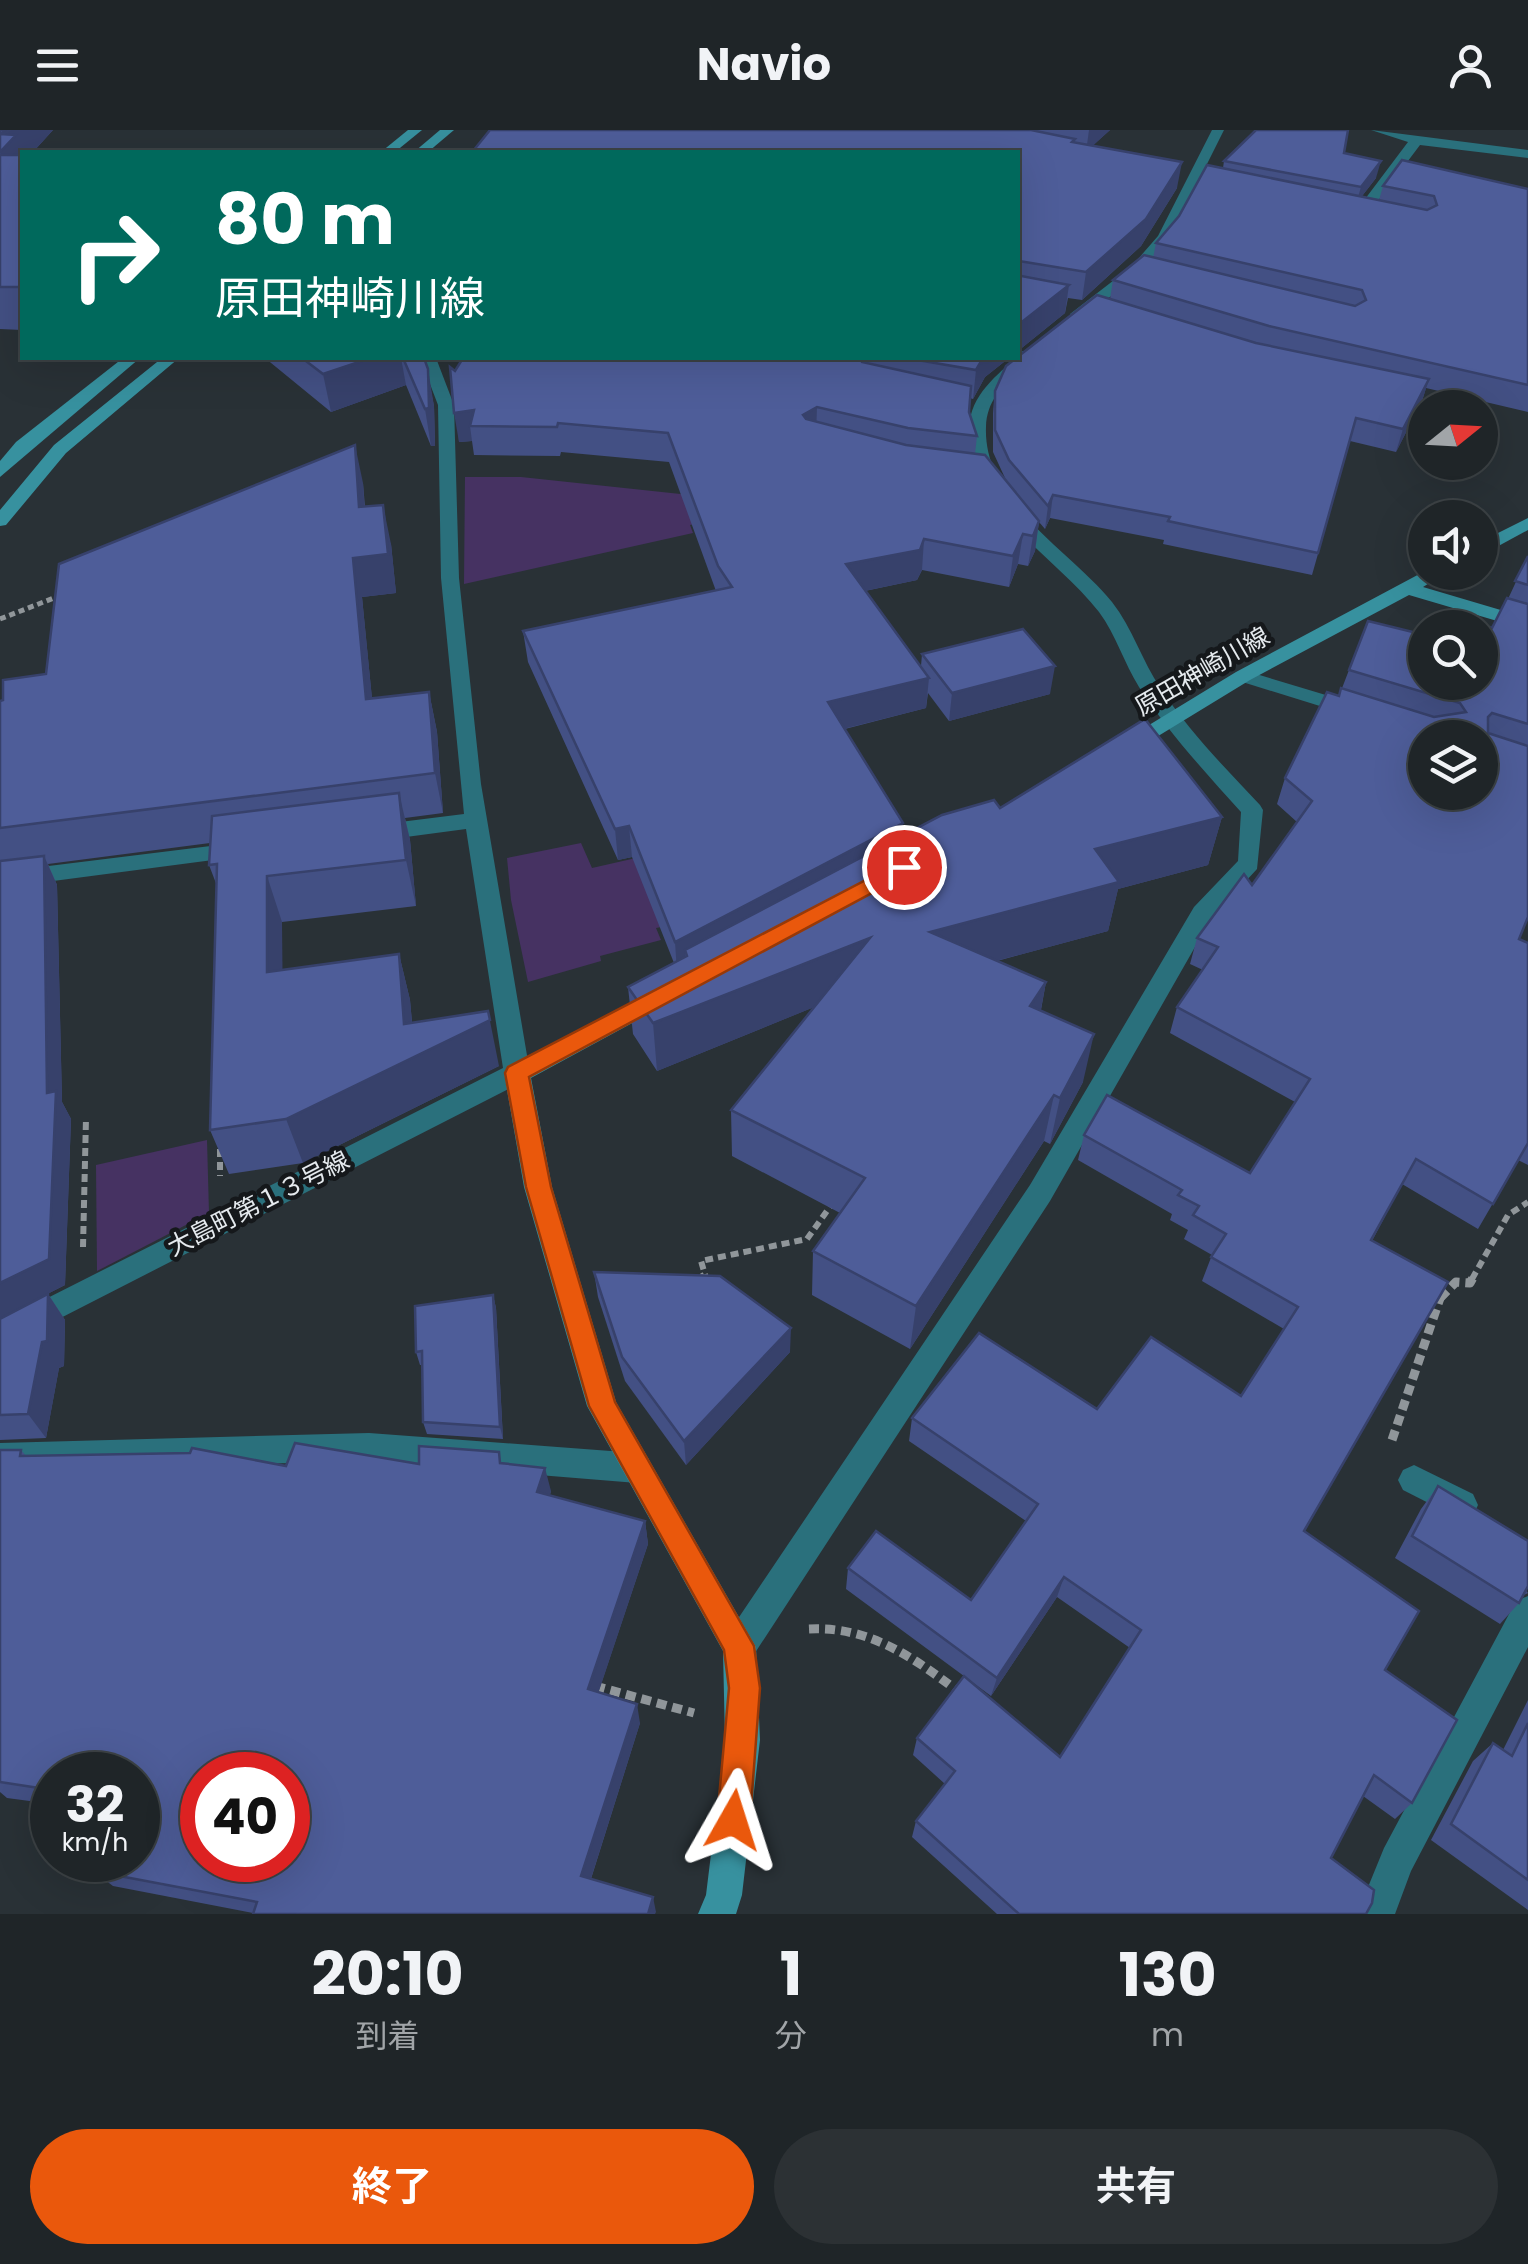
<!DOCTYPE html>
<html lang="ja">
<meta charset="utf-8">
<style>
:root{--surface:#1f2528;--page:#2c3134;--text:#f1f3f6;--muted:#a1a5a8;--line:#3c4245;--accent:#ea580c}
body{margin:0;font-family:Poppins,"Noto Sans JP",sans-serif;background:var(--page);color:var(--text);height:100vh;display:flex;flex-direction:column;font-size:38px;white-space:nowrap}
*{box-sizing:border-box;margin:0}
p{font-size:32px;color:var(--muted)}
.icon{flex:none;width:55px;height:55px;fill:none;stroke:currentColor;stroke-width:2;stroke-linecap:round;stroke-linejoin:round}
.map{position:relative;height:1784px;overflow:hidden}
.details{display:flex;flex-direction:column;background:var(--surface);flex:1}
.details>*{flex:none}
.top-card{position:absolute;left:20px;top:20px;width:1000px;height:210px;border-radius:0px;box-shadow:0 10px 40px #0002,0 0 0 2px var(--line);background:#00695c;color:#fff;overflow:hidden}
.needle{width:65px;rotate:72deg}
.buttons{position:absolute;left:1408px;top:260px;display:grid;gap:20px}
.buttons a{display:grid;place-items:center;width:90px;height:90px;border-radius:50%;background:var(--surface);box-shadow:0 10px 40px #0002,0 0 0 2px var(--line);font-size:50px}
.speed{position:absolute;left:30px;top:1622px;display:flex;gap:20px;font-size:50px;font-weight:700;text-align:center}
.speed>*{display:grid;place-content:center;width:130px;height:130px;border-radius:50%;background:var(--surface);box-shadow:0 10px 40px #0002,0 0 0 2px var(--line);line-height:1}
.speed small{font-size:25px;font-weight:400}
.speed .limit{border:15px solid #d22;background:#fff;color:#111}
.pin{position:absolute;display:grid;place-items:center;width:85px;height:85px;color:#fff;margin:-42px;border:5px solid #fff;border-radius:50%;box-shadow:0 2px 10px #0007}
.me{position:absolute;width:110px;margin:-55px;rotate:6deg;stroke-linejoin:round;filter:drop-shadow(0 0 8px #0008)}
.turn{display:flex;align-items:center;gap:35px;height:210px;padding:0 30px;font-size:45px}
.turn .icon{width:130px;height:130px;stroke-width:2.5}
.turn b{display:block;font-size:70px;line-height:85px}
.eta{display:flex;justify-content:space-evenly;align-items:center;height:170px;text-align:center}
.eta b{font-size:60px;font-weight:700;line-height:70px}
.action{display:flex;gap:20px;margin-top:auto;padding:20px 30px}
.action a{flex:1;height:115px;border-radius:60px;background:var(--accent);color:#fff;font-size:40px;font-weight:700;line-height:115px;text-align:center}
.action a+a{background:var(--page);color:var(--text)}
header{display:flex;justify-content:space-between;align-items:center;height:130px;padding:0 30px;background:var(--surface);font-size:45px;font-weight:700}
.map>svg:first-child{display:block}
</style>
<header><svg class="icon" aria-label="menu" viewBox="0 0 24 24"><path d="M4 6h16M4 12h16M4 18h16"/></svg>Navio<svg class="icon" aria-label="person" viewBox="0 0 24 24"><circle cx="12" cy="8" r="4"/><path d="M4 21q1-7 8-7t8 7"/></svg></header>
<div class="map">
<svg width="1528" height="1784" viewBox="0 0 1528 1784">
<rect width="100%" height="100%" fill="#293136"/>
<g fill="#463262">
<polygon points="465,347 521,347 718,368 717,390 690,395 693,403 464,454"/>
<polygon points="581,713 592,738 636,728 667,796 656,798 661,810 600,826 601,831 528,852 511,770 507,728"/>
<polygon points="207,1010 209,1083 97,1141 96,1035"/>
</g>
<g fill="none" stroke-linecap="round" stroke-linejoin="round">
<polyline stroke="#90969a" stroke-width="5" stroke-dasharray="6 4" stroke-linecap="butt" points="0,489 59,466"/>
<g stroke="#90969a" stroke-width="6" stroke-dasharray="8 5" stroke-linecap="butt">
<polyline points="220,1019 220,1046"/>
<polyline points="83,1117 86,988"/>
<polyline points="702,1148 706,1148 701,1131 807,1109 832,1074"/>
<polyline points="1472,1149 1508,1085 1528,1072"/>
</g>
<g stroke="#90969a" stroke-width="9" stroke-dasharray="10 6" stroke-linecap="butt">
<polyline points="702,1148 705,1146"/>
<polyline points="1440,1168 1456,1152 1470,1153 1474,1146"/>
<polyline points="1392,1310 1440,1168 1433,1164"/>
<path d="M809,1499C869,1496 913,1527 959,1562"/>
<polyline points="595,1556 694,1583"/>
</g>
<polygon fill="#2a707c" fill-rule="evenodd" points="1371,0 1528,20 1528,28 1420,15 1368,84 1363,85 1356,81 1408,12"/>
<g fill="#2a707c" fill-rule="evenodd">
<polygon points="1212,0 1224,0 1169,110 1141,143 1080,190 1070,190 1070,184 1131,137 1158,106"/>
<path d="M1022,221L1036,224C1015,247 987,262 986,297C983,373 1070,420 1112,472C1133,499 1142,531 1161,559C1189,601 1225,638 1260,675L1263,680L1257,739L1211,789L1050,1071L751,1529L739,1534L727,1529L722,1517L727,1505L1030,1055L1194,777L1238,731L1241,682C1205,642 1168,602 1139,557C1124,533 1116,505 1099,482C1057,427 967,378 969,299C970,261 1002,243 1022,221Z"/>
<polygon points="420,228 436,228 454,275 459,448 481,654 530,943 526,950 0,1219 0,1192 503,938 466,699 376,711 365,703 376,695 464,684 441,448 438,275"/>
<polygon points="1243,540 1359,575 1362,580 1352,586 1236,550 1233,546"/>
<polygon points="243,712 254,720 251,725 0,758 0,742"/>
<polygon points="369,1303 637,1323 648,1328 653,1338 648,1348 637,1353 369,1331 0,1341 0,1313"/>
<polygon points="1414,1335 1473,1364 1478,1375 1473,1386 1462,1390 1403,1360 1398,1350 1403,1340"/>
<polygon points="1528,1466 1528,1517 1411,1741 1395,1784 1357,1784 1384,1718 1516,1471"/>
</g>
<g fill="#37919f" fill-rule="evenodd">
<polygon points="408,0 422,0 395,22 381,22"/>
<polygon points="440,0 454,0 428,22 414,22"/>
<polygon points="123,228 140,228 0,347 0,331 16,312"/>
<polygon points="162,228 179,228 66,323 6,395 0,396 0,380 54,315"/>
<polygon points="1528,388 1528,400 1480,426 1480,412"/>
<polygon points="1425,441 1447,442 1423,457 1528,488 1528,500 1409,465 1250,550 1132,622 1124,624 1113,617 1236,542"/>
<polygon points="662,857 671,860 674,866 671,872 531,948 552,1057 616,1272 756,1517 760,1610 742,1765 736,1784 698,1784 706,1765 725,1610 723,1521 587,1276 524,1057 504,943 508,936"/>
</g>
</g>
<g fill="#435084">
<polygon points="0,0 53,0 33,22 22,22 22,200 0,199"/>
<polygon points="490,0 1110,0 1092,16 1177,58 1141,116 1082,170 1068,168 1065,183 1018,221 1018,22 473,22 473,21"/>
<polygon points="1344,23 1376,48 1362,66 1379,70 1383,56 1528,59 1528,282 1426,258 1422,271 1396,322 1350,311 1312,445 1163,414 1164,410 1050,388 1045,399 1039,392 1035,421 1028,436 1018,434 1009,457 922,440 917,450 865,461 921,536 922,524 1050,564 949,591 928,563 926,578 845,599 902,706 1000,678 1222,687 1208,735 1118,759 1108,801 997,831 1046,852 1041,880 1083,952 1050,1014 1044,1011 910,1219 812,1165 813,1121 840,1083 732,1026 731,980 814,877 657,941 633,904 628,857 674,833 632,727 618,730 528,532 523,501 716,461 669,332 561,322 560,326 474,325 472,311 459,312 455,241 463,228 1009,228 985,247 973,269 970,268 969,282 977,306 975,324 1005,348 993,322 993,283 995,261 1110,169 1113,150 1153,128 1156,113 1223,38 1224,31"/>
<polygon points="265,228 424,228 434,276 435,316 431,316 406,255 331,282"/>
<polygon points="363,353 365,377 391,414 396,463 362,467 372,569 429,562 437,602 443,683 405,688 410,710 416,776 282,792 282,840 399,824 410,870 412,892 499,936 303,1033 229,1044 210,1000 217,756 209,735 210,713 48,734 57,755 62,972 71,989 65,1155 0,1188 0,571"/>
<polygon points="1528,426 1528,787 1519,809 1528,813 1528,1035 1518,1030 1478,1099 1402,1054 1372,1111 1304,1401 1385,1540 1412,1673 1395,1689 1363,1666 1331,1728 1366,1784 997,1784 912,1707 916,1691 945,1654 913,1625 917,1608 1060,1627 1130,1518 1057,1467 991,1566 846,1459 848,1438 971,1470 1026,1391 909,1311 912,1288 1097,1279 1241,1266 1284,1199 1202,1151 1212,1125 1184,1109 1188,1100 1170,1090 1172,1084 1078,1030 1084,1005 1250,1043 1295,972 1170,903 1177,877 1203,840 1190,834 1197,808 1252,755 1297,692 1277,674 1285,648 1339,566 1349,540 1425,552 1492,498 1508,469"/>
<polygon points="594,1142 790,1222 686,1335 625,1251 598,1167"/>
<polygon points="48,1164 65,1190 64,1236 59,1238 46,1308 0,1310 0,1189"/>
<polygon points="493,1165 496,1178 503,1309 427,1304 423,1292 422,1235 420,1235 416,1222"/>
<polygon points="0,1320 21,1320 26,1326 286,1336 503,1333 551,1361 550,1365 645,1391 648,1414 598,1563 640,1593 591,1749 656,1782 253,1783 113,1756 93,1741 138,1645 52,1645 52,1674 7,1668 0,1662"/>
<polygon points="1438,1356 1528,1463 1524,1465 1519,1473 1500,1494 1395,1428 1421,1379"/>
<polygon points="1528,1570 1528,1780 1431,1710 1473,1631 1493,1613 1503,1620"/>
</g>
<g fill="#37416b">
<polygon points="5,0 53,0 33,22 22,22 22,52 0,32 1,4"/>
<polygon points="1089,0 1110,0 1086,22"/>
<polygon points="1381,31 1376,48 1356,74 1361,57"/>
<polygon points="1182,32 1177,58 1141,116 1082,170 1086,142"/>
<polygon points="1069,155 1065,183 1018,221 1018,195"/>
<polygon points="371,228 401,228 406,255 331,282 323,244"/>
<polygon points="983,228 1009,228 985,247 973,269 976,240"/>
<polygon points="428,239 434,276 435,316 431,316 425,279"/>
<polygon points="1429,249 1422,271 1396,322 1403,299"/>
<polygon points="817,277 816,306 803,285"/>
<polygon points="474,280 470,296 472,311 459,312 454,283"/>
<polygon points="355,315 363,353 367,416 359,377"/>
<polygon points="1053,365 1050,388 1045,399 1048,376"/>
<polygon points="383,375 391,414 396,463 362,467 376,609 366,569 353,428"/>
<polygon points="1039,391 1035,421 1028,436 1033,406"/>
<polygon points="1023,404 1018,434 1009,457 1013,426"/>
<polygon points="924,409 922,440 917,450 845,465 846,434"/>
<polygon points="1055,536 1050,564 949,591 952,563"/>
<polygon points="929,548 926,578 827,603 828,572"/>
<polygon points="429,562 437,602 443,683 435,643"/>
<polygon points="399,663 410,710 416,776 406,730"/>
<polygon points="1222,687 1208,735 1118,759 1108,801 925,850 930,802 1095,719"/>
<polygon points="903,693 900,724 685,820 686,838 677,842 675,812"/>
<polygon points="629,696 632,727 618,730 615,699"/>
<polygon points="44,726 57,755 62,972 71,989 65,1155 0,1188 0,1153 47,963"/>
<polygon points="267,746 282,792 283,888 267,842"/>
<polygon points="870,808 866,856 657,941 653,893"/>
<polygon points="399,824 410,870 415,927 488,881 499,936 303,1033 286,989 404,894"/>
<polygon points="1046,852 1037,900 1030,876"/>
<polygon points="1094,904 1083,952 1050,1014 1060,968"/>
<polygon points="1054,965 1044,1011 910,1219 916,1176"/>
<polygon points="48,1164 65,1190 64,1236 59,1238 46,1308 28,1284"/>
<polygon points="493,1165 496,1178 503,1309 500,1297"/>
<polygon points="791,1198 790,1222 686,1335 684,1311"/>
<polygon points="545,1338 551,1361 543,1385 537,1362"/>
<polygon points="645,1391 648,1414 593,1579 588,1559"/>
<polygon points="1064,1447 1057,1467 991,1566 997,1548"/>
<polygon points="637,1574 640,1593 587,1761 581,1746"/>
<polygon points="653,1767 656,1782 655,1784 648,1784"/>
</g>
<g fill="#4e5d99" stroke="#37416b" stroke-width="2.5" fill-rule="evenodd">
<polygon points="0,0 5,0 1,4 16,5 0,22"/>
<polygon points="490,0 1031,0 1075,9 1072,12 1182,32 1146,89 1086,142 1019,131 1021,146 1069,155 1018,195 1018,22 494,22 473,21"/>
<polygon points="1256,0 1348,0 1344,23 1381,31 1361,57 1224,31"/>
<rect x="0" y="25" width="22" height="132"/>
<polygon points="1402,30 1528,59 1528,255 1269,196 1113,150 1144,125 1355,176 1366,170 1362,160 1156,113 1179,86 1207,35 1427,80 1437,75 1434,66 1383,56"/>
<polygon points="1097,165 1256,213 1429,249 1403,299 1356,288 1318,423 1168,391 1170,387 1053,365 1048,376 1009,330 995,300 995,261 1006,236"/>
<polygon points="302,228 371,228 323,244"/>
<polygon points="403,228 424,228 428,239 429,278 425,279"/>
<polygon points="463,228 861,228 862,232 971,256 969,282 977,306 908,298 817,277 803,285 806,289 906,315 985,325 1039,391 1033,406 1023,404 1013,426 924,409 920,420 846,434 929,548 828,572 903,693 675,812 629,696 615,699 523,501 732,457 718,436 668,303 558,293 557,297 470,296 474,280 454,283 450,237 455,241"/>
<polygon points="906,228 983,228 976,240"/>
<polygon points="355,315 359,377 383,375 388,424 353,428 366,569 429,562 435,643 0,698 0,571 3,570 3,550 46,544 59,434"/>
<polygon points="1528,426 1528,455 1515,451"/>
<path d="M1507,468L1528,474V594L1492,583L1488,587V603L1528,616V787L1519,809L1528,813V1013L1493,1074L1416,1029L1371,1110L1448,1152L1304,1401L1419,1481L1385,1540L1457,1590L1412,1673L1374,1645L1331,1728L1374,1760L1372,1773L1366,1784H1019L916,1691L955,1641L917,1608L964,1546L1060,1627L1141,1500L1064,1447L997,1548L848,1438L876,1401L971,1470L1038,1374L912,1288L979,1203L1097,1279L1151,1207L1241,1266L1298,1177L1211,1127L1226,1104L1193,1085L1199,1076L1178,1065L1182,1060L1084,1005L1107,965L1250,1043L1310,949L1177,877L1218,817L1197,808L1244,744L1252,755L1312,671L1285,648L1327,562L1339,566L1341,558L1434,587L1466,582L1460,573L1349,540L1368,491L1425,505V552H1480V498H1447L1451,487L1492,498ZM1425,608H1480V662H1425Z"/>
<polygon points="1023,499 1055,536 952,563 922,524"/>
<polygon points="1145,589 1222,687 1095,719 1119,752 930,802 1046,852 1030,876 1094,904 1060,968 1054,965 916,1176 813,1121 865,1048 731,980 870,808 653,893 628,857 687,826 685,820 942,685 994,670 1000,678"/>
<polygon points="399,663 406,730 267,746 267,842 399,824 404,894 488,881 490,890 286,989 210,1000 217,734 209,735 212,686"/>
<polygon points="44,726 47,963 56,961 49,1129 0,1153 0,731"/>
<polygon points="594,1142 720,1146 791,1198 684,1311 622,1227"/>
<polygon points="48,1164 47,1211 42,1212 28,1284 0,1285 0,1189"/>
<polygon points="493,1165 500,1297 423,1292 422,1221 416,1222 415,1176"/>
<path d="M295,1313L419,1334V1316L499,1322L500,1333L545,1338L537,1362L645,1391L588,1559L637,1574L581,1746L653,1767L648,1784H253L257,1772L93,1741L97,1730H138V1645H52V1660L0,1652V1320H21L20,1326L190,1323L192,1318L286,1336ZM202,1645H288V1730H202Z"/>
<polygon points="1438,1356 1528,1411 1528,1456 1519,1473 1412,1406"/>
<polygon points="1528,1593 1528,1750 1451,1694 1493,1613 1512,1626"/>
</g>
<polygon fill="#ea580c" stroke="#983908" stroke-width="2.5" points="904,730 911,732 914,737 911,742 529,947 551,1057 615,1272 754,1516 760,1558 750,1690 745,1702 733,1707 722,1702 717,1690 729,1558 724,1520 589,1276 526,1057 505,943 508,937"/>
<g text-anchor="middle" stroke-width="9" stroke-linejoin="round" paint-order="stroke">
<g font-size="25" fill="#e5eaee" stroke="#15181b">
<text transform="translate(1202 541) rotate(-30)" y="9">原田神崎川線</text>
<text transform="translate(258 1073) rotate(-27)" y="9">大島町第１３号線</text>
</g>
</g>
</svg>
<div class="buttons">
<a><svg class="needle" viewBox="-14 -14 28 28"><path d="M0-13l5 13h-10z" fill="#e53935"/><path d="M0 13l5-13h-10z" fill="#a1a5a8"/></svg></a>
<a><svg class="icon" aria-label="sound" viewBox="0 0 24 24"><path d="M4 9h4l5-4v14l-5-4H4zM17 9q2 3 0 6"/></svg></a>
<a><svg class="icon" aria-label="search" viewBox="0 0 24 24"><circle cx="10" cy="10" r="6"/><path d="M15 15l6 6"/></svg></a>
<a><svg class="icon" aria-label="layers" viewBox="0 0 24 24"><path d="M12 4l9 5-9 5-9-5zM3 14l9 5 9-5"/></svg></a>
</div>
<div class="speed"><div>32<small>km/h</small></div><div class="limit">40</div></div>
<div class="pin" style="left:904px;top:737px;background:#d93025"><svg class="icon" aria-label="arrive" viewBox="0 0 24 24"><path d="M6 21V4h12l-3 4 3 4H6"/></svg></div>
<svg class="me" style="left:733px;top:1690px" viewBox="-20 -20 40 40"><path d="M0-17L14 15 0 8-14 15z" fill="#ea580c" stroke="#fff" stroke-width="4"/></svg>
<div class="top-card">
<div class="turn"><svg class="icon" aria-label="right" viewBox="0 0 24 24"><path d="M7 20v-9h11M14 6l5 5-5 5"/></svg><div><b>80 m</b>原田神崎川線</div></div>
</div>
</div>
<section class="details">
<div class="eta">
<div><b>20:10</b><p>到着</p></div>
<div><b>1</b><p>分</p></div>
<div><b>130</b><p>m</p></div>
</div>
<div class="action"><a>終了</a><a>共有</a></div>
</section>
